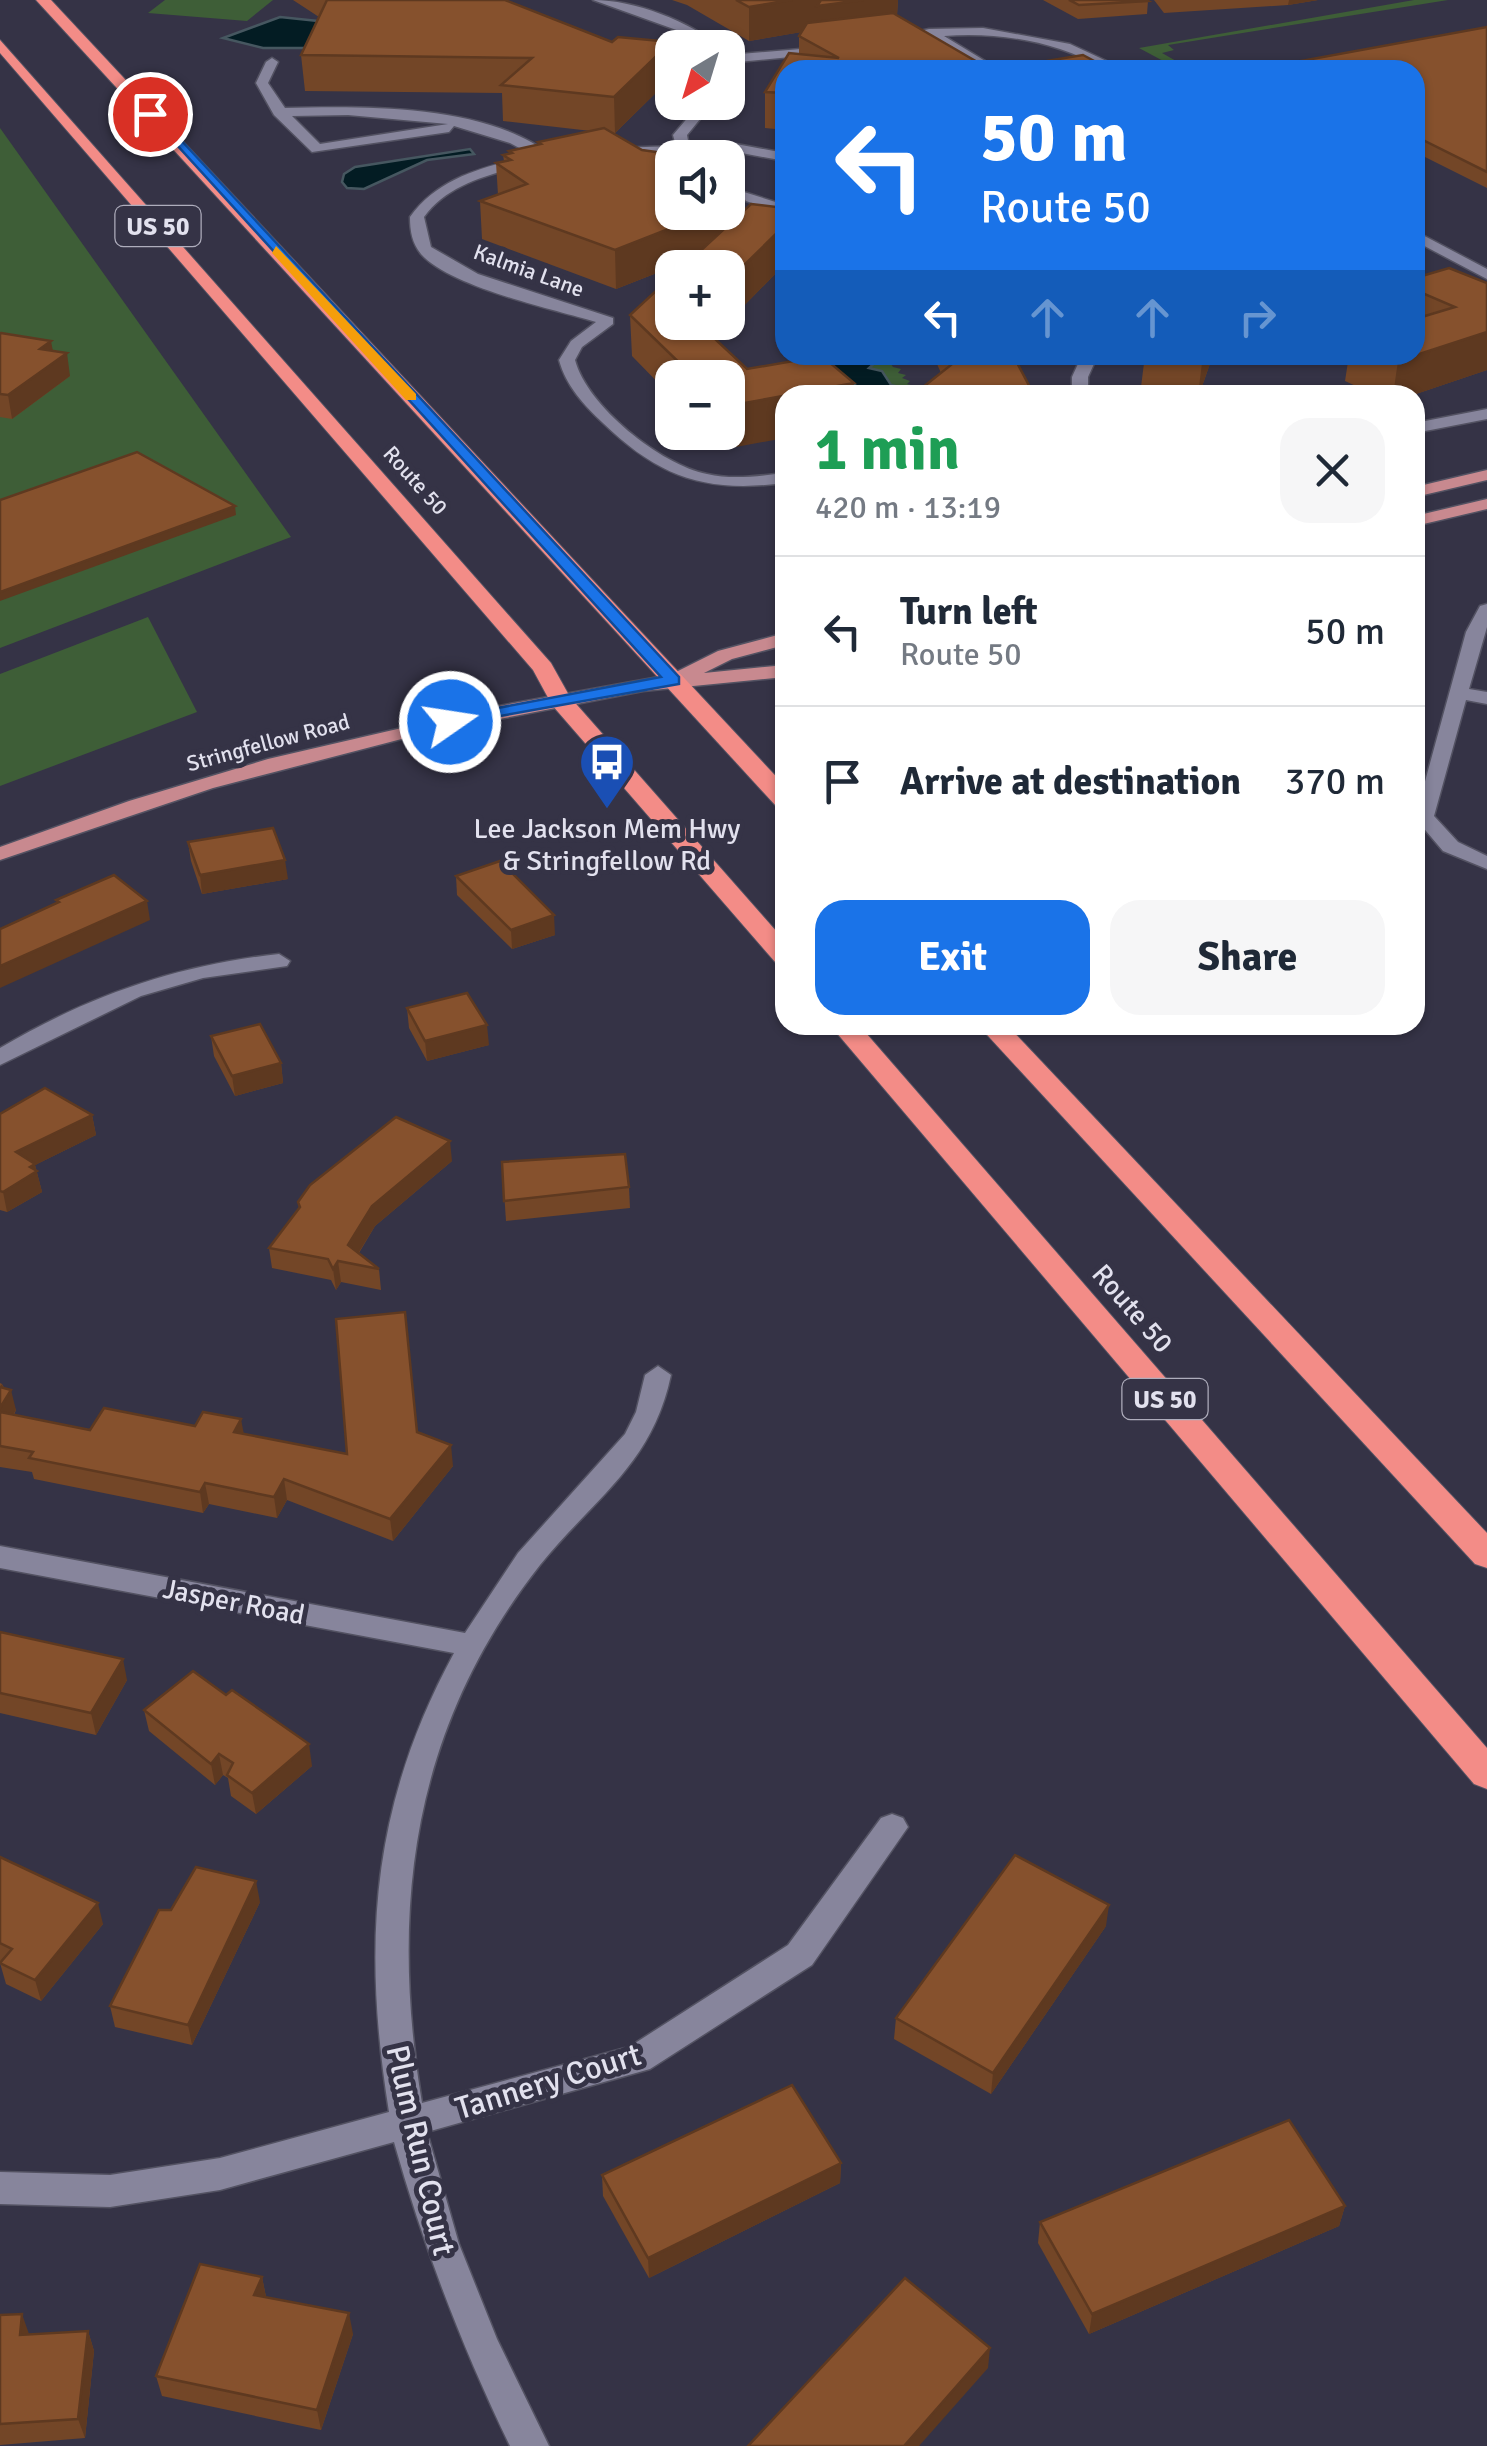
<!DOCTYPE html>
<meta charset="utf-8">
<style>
:root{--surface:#fff;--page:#f6f6f7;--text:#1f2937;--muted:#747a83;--line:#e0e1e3;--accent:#1a73e8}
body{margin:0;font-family:Signika,sans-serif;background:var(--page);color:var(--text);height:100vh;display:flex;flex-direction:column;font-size:38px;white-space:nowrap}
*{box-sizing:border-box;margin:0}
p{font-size:32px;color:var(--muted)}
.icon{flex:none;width:55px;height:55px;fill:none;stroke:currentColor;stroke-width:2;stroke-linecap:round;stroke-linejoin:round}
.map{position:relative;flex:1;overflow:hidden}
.panel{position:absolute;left:775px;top:385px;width:650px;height:650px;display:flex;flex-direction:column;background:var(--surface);border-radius:30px;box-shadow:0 2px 8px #0004}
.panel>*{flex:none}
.hud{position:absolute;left:775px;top:60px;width:650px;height:305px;border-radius:30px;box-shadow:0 2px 8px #0004;background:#1a73e8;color:#fff;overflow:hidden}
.needle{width:65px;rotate:218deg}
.fabs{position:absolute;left:655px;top:30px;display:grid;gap:20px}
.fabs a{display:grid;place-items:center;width:90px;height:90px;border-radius:20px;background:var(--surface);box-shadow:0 2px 8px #0004;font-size:50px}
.pin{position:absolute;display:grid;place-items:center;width:85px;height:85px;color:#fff;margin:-42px;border:5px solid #fff;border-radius:50%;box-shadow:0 2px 10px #0007}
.me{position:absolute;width:110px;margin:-55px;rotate:77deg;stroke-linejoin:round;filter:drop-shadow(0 0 8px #0008)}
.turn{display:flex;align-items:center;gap:35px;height:210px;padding:0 40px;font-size:45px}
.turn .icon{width:130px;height:130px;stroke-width:2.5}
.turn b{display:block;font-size:70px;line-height:85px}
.lanes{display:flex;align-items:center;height:95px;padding:0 40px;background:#0003;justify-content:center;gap:50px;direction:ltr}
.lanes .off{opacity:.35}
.round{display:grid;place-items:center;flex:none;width:105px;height:105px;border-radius:30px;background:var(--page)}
.headline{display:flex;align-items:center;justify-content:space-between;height:170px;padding:0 40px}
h1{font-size:60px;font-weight:800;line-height:75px;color:#1e9e55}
.cta{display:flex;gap:20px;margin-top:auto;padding:20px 40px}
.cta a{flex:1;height:115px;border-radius:30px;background:var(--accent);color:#fff;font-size:40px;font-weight:800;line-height:115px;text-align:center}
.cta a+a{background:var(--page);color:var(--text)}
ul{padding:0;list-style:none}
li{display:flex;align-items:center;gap:30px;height:150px;padding:0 40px;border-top:2px solid var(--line)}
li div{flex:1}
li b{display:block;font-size:38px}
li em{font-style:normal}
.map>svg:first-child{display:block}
</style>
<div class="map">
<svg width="1487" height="2446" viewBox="0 0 1487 2446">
<rect width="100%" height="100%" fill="#353346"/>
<g fill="#3e5e37">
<polygon points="165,0 273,0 247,21 148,13"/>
<polygon points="1414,0 1448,0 1168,45 1174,50 1162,53 1192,70 1180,70 1139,48"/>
<polygon points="0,128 291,537 0,648"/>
<polygon points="885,355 893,367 901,369 898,373 906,375 902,378 910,381 907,384 931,390 933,395 850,395 813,357"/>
<polygon points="148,617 197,712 0,786 0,674"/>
</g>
<g fill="#031c23" stroke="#465760" stroke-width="2.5">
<polygon points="280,17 337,23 310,48 263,48 223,38"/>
<polygon points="470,149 474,154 427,160 364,189 347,188 342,182 344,174 355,167"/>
<path d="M849,355L878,360L869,368L882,371L891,385L911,390C884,410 852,380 826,372L827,363Z"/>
</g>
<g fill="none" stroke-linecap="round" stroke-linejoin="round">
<g stroke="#535262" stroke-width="3">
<g id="minor">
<path d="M593,0C634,0 690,21 721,48H706L682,32Z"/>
<path d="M983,28L1070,44L1126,70C1102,70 1083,56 1060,49C1023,37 983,33 944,36L1000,70C971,70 955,44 928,38C915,35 902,45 890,38L929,29Z"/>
<polygon points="836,46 832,53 728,63 728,55"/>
<path d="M272,58L278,62L268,83L285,108C364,106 488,104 552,156L540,159L510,143L454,126L449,132L312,152L274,115L256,83L266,62ZM348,115L448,124L320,144L292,116Z"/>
<polygon points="701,102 714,102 687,135 689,146 736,144 785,153 785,161 736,152 678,158 677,154 614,156 607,152 614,148 676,146 673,135"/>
<path d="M530,156L537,160L535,163C495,173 449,182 424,217L431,247L478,274L613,318V324L582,347L575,360C587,406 661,465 707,474C733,480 759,476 785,473V483C706,493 660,478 603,423C584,405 566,386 559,360L571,341L596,322C553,309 450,287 421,254C412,243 410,231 410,217C439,177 484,167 530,156Z"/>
<polygon points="728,187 785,205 785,214 728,195"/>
<polygon points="1415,231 1487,269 1487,279 1415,241"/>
<polygon points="1082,355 1098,355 1088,377 1088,395 1072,395 1072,377"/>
<polygon points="1487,409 1487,419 1415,433 1415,423"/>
<polygon points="1487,604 1487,627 1469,689 1487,692 1487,704 1466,700 1434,816 1458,842 1487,856 1487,869 1443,851 1415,818 1466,632 1480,606"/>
<path d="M279,954L290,961L287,966L203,978L141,996L0,1065V1048C88,996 177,965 279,954Z"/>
<path d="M658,1366L671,1375C652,1465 595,1497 540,1565C413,1726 389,1905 422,2103L629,2047L788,1945L881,1818L892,1814L903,1818L908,1827L812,1965L650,2069L427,2132L459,2244L497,2339L549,2446H510C462,2347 424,2248 394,2142L220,2190L110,2207L0,2204V2172L110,2175L220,2158L389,2112C362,1943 371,1806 454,1653L0,1568V1546L465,1633L518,1553L625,1434L636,1412L645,1375Z"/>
</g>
</g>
<g stroke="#535262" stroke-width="3">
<g id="major">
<polygon points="1487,470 1487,480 1415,497 1415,487"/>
<polygon points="1487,499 1487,509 1415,526 1415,516"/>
<polygon points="785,633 785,645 732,659 704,673 785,665 785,677 643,691 417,735 213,788 0,860 0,847 129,801 268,759 488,708 670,675 718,651"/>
</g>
</g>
<g stroke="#535262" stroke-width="2">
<g id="highway">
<polygon points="36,0 51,0 785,786 785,808 776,806"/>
<polygon points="0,40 551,663 570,697 785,941 785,965 776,963 552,705 533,670 0,53"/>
<polygon points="830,1025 859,1025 1487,1748 1487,1789 1474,1784"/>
<polygon points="978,1025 1007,1025 1487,1533 1487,1568 1475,1564"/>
</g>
</g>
<use href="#minor" fill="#87859c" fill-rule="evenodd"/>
<use href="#major" fill="#c8898f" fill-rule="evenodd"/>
<use href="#highway" fill="#f38c87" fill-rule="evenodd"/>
</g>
<g fill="#734627">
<polygon points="293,0 505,0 672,77 615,133 612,133 743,210 785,208 785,264 728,322 690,260 616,289 482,239 480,201 498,195 496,163 504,161 503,155 509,154 509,151 538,145 538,142 591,131 503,121 502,93 305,91 301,55 319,17"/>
<polygon points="672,0 898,0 897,15 991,70 799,54 799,36 801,32 749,41 687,5"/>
<polygon points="1043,0 1146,0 1148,1 1147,14 1078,19"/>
<polygon points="1154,0 1318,0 1288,5 1164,13"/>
<polygon points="1487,27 1487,188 1415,152 1415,70 1290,70 1290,63"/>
<polygon points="765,92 785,93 785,130 765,128"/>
<polygon points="1415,278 1487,283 1487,370 1413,395 1375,395 1345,381 1349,355 1415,355"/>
<polygon points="630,315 713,337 747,369 725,449 708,432 728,432 728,378 672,378 672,397 632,356"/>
<polygon points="0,334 53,351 70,376 12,419 0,417"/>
<polygon points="933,355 1013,355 941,373"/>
<polygon points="1145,355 1213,355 1199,395 1140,395"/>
<polygon points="188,842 288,879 202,894 191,861"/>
<polygon points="456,876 555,935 512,949 457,895"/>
<polygon points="407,1008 489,1045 427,1061 409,1028"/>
<polygon points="211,1036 281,1063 283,1083 235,1096 214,1056"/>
<polygon points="0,1114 92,1115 96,1135 35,1165 42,1192 7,1212 0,1210"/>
<polygon points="452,1161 375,1226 359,1253 379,1269 381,1290 341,1282 336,1290 331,1280 272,1268 269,1248 299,1208 298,1202"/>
<polygon points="502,1162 629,1187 630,1208 506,1221"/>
<polygon points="0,1383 2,1384 16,1410 14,1415 90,1430 244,1434 347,1454 417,1432 453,1466 393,1541 287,1500 277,1518 209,1504 203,1513 34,1479 32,1472 0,1467"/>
<polygon points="0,1632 127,1680 96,1735 0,1713"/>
<polygon points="144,1710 312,1766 256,1814 231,1796 228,1778 223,1775 215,1785 149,1731"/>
<polygon points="0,1857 103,1924 41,2001 6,1984 0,1963"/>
<polygon points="260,1902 192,2045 115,2027 110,2006"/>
<polygon points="1106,1926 991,2094 894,2039 896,2018"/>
<polygon points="841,2163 840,2183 649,2278 603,2196 602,2175"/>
<polygon points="1345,2206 1339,2226 1089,2334 1038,2243 1040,2222"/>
<polygon points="262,2277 266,2297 353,2334 321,2430 162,2396 156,2376"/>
<polygon points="0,2315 29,2335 88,2331 94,2351 85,2438 0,2445"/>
</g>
<g fill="#5e3920">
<polygon points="792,0 898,0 897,16 749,41 749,7"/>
<polygon points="1289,0 1318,0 1288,5"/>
<polygon points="671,42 672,77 615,133 614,97"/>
<polygon points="743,200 743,239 616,289 615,250 712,212 728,212 728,206"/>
<polygon points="785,225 785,264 728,322 728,281"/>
<polygon points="691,322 727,322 692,358"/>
<polygon points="1487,332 1487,370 1413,395 1393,395 1398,361"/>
<polygon points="51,341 55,362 67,353 70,376 12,419 8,395 40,349"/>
<polygon points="1203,355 1213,355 1199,395 1198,395"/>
<polygon points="854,383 853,395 788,395"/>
<polygon points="785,396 785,438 725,449 725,432 728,432 728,406"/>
<polygon points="235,506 236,515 0,601 0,592"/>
<polygon points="285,860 288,879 202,894 200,875"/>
<polygon points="147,901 150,920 0,988 0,966"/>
<polygon points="554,915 555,935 512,949 511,930"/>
<polygon points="487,1025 489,1045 427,1061 425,1041"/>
<polygon points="281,1063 283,1083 235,1096 232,1076"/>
<polygon points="92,1115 96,1135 35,1165 42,1192 7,1212 3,1192 16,1152"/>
<polygon points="450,1141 452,1161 375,1226 351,1265 348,1245 372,1206"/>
<polygon points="338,1261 341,1282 336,1290 333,1269"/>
<polygon points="2,1384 6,1399 11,1390 16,1410 2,1433 0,1422 0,1387"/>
<polygon points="241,1419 245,1440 234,1432"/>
<polygon points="451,1445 453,1466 393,1541 390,1519"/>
<polygon points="284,1479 287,1500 277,1518 274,1497"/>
<polygon points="205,1483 209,1504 203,1513 200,1492"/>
<polygon points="123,1659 127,1680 96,1735 91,1713"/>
<polygon points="309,1744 312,1766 256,1814 252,1793"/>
<polygon points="219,1754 223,1775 215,1785 211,1764"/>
<polygon points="256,1881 260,1902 192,2045 188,2025"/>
<polygon points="98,1903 103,1924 41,2001 35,1980"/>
<polygon points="1109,1905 1106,1926 991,2094 993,2073"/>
<polygon points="841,2163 840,2183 649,2278 648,2258"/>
<polygon points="1345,2206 1339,2226 1089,2334 1092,2314"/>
<polygon points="262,2277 266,2297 254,2295"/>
<polygon points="349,2313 353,2334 321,2430 317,2410"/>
<polygon points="22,2314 29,2334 27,2355 20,2335"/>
<polygon points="88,2331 94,2351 85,2438 78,2419"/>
<polygon points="990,2348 988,2368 919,2446 904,2446"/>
</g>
<g fill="#86512d" stroke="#5e3920" stroke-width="2.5">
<polygon points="327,0 505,0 612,42 618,37 671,42 614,97 501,85 532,58 301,55"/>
<polygon points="736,0 792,0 749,7"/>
<polygon points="821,0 863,0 817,6"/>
<polygon points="1069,0 1146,0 1148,1 1079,5"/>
<polygon points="893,13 991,70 785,70 785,93 765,92 789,53 839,58 799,36 807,23"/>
<polygon points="1487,27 1487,172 1415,136 1415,70 1304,70 1290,63"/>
<polygon points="1083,55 1111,70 992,70"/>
<polygon points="604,128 642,150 656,152 672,161 672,212 712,212 615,250 480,201 527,184 496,163 511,160 503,155 512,153 509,151 541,144 538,142"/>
<polygon points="728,192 743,200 728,206"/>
<polygon points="751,204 785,208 785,225 728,281 728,268 682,268"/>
<polygon points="1449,268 1487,283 1487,332 1398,361 1385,355 1415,355 1415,319 1455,307 1415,290 1415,278"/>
<polygon points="672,276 672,322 697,322 747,369 822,356 854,383 728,406 728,378 695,378 630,315"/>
<polygon points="1,333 51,341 40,349 67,353 8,395 0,394 0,334"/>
<polygon points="946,355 1013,355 1034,395 913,395 951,365"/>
<polygon points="1145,355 1203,355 1202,360 1144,357"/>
<polygon points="137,452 235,506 0,592 0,500"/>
<polygon points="273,828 285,860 200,875 188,842"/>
<polygon points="500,861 554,915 511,930 456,876"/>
<polygon points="114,875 147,901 0,966 0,929 59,902 56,900"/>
<polygon points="467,993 487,1025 425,1041 407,1008"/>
<polygon points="260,1024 281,1063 232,1076 211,1036"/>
<polygon points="45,1088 92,1115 16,1152 35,1164 30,1167 37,1171 3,1192 0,1191 0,1114"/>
<polygon points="396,1117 450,1141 372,1206 348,1245 379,1269 338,1261 333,1269 328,1259 269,1248 300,1207 298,1202 310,1185"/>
<polygon points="625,1154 629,1187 504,1201 502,1162"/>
<polygon points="405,1312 417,1432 451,1445 390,1519 284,1479 274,1497 205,1483 200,1492 29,1458 33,1452 0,1446 0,1412 90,1430 104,1408 195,1426 203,1412 241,1419 234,1432 347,1454 336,1319"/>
<polygon points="0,1387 11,1390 0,1408"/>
<polygon points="0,1632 123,1659 91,1713 0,1693"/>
<polygon points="193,1671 226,1695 232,1690 309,1744 252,1793 227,1775 233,1763 219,1754 211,1764 144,1710"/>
<polygon points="1015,1855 1109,1905 993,2073 896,2018"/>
<polygon points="0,1857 98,1903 35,1980 0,1963 12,1949 0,1943"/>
<polygon points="196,1867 256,1881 188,2025 110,2006 159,1910 171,1910"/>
<polygon points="792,2085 841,2163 648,2258 602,2175"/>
<polygon points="1289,2120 1345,2206 1092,2314 1040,2222"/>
<polygon points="200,2264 262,2277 254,2295 349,2313 317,2410 156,2376"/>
<polygon points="905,2278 990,2348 904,2446 748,2446"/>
<polygon points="22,2314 20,2335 88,2331 78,2419 0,2424 0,2315"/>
</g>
<polygon fill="#1a73e8" stroke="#114b97" stroke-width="2.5" points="146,111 154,111 679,677 679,684 444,726 442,722 450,717 661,677"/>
<polygon fill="#f59e0b" points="276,246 416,394 416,400 406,400 272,253"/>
<defs>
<g id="bus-pin" transform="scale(2.875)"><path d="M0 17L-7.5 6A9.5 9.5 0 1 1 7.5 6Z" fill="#1a4fb4" stroke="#353346"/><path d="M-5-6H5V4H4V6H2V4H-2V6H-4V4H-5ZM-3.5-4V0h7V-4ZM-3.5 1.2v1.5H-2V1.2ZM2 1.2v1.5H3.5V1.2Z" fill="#fff"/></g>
</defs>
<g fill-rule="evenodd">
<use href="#bus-pin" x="607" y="762"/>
</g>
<g text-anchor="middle" stroke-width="10" stroke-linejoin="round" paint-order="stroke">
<g font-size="22" fill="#e2e1ee" stroke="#353346">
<text transform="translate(529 270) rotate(20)" y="8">Kalmia Lane</text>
<text transform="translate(416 480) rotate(48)" y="8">Route 50</text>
<text transform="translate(268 742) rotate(-15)" y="8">Stringfellow Road</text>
</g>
<g fill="#353346" stroke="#aeadbc" stroke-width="2.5">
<rect x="115.5" y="206" width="85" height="40" rx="8"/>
<rect x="1122.5" y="1379" width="85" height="40" rx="8"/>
</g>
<g font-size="25" font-weight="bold" fill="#e2e1ee">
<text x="158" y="235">US 50</text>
<text x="1165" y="1408">US 50</text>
</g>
<g font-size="28" fill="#e2e1ee" stroke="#353346">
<text x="607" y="838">Lee Jackson Mem Hwy<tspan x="607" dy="32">&amp; Stringfellow Rd</tspan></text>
</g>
<g font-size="28" fill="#e2e1ee" stroke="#353346">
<text transform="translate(1133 1308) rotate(49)" y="10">Route 50</text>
<text transform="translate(234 1601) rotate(11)" y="10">Jasper Road</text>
</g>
<g font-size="32" fill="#e2e1ee" stroke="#353346">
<text transform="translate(548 2081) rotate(-17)" y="11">Tannery Court</text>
<text transform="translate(421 2150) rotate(77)" y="11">Plum Run Court</text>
</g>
</g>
</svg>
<div class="fabs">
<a><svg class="needle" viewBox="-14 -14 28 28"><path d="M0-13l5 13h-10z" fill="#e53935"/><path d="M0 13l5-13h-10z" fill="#747a83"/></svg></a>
<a><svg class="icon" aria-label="sound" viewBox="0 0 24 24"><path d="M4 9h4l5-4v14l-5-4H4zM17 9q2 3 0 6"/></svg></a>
<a>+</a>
<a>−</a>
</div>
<div class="pin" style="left:150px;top:114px;background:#d93025"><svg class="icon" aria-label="arrive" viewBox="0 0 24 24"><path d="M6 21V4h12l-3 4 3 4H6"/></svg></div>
<svg class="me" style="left:450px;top:722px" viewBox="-20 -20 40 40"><circle r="17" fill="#1a73e8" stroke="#fff" stroke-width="3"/><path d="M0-11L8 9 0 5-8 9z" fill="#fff"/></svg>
<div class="hud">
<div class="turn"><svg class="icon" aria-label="left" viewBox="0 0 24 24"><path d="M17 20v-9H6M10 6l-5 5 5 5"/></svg><div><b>50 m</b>Route 50</div></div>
<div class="lanes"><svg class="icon" aria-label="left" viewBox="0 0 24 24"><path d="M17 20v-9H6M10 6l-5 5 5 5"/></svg><svg class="icon off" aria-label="ahead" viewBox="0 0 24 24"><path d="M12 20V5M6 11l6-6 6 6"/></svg><svg class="icon off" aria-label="ahead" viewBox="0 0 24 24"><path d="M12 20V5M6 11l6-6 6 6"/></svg><svg class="icon off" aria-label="right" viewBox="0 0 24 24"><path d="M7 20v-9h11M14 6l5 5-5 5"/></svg></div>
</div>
<section class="panel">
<div class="headline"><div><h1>1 min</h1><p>420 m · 13:19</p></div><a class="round"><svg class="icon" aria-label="close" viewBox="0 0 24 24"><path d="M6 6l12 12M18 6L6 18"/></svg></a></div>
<ul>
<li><svg class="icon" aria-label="left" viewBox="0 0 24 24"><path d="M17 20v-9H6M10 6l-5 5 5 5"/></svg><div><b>Turn left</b><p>Route 50</p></div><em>50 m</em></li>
<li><svg class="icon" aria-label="arrive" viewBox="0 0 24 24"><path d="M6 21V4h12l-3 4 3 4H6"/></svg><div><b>Arrive at destination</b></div><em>370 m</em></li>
</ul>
<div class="cta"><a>Exit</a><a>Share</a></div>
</section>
</div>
